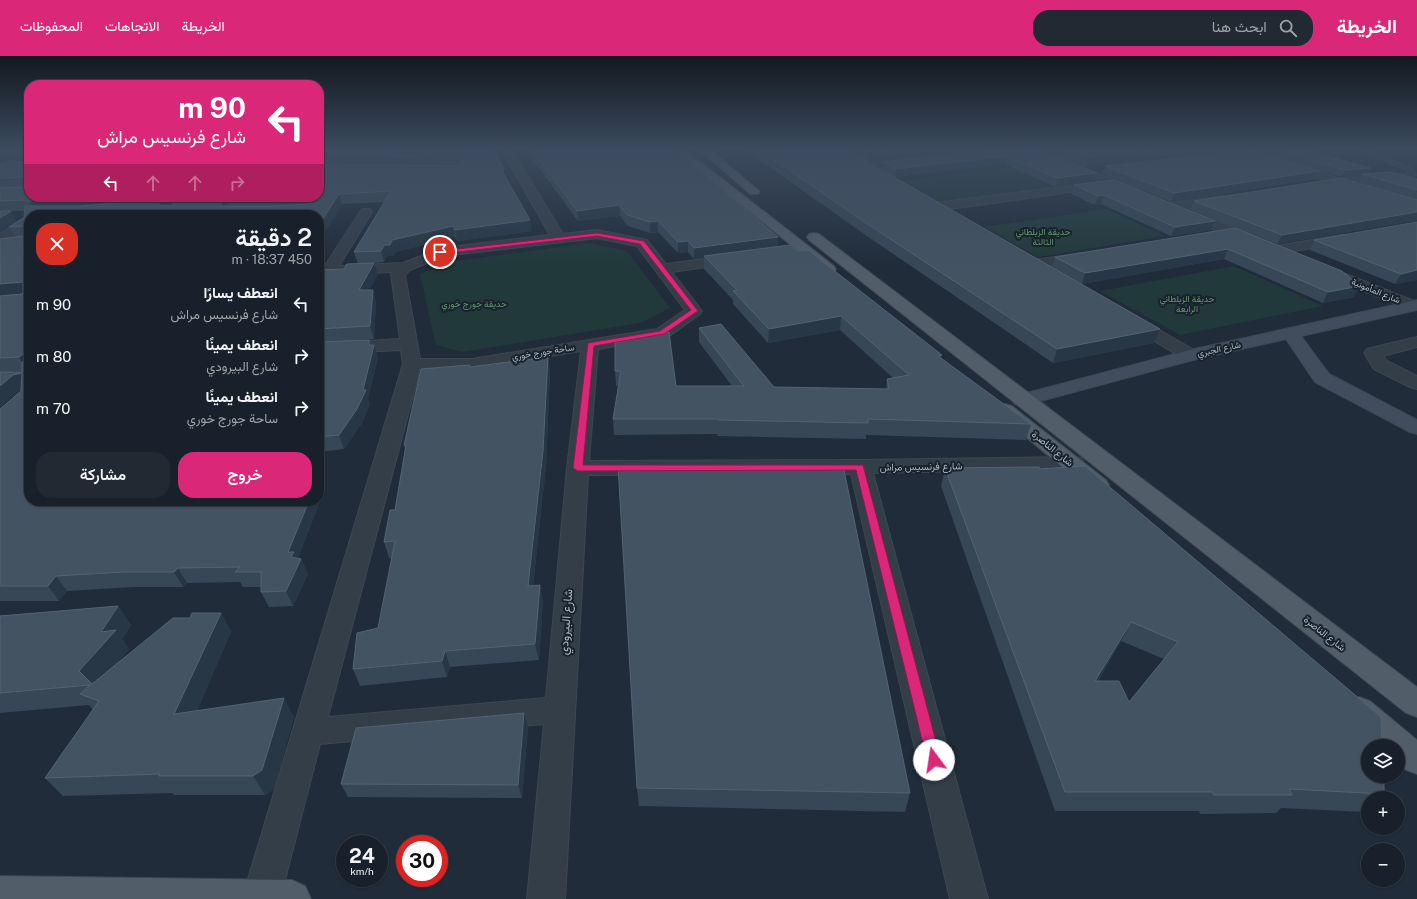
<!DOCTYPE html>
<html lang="ar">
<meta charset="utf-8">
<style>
:root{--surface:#18212b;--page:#212933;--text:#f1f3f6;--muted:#9fa3a9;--line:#363e47;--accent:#db2777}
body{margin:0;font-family:"Public Sans",Vazirmatn,sans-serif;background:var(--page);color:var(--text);direction:rtl;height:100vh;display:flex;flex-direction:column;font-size:15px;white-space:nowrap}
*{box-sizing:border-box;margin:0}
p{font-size:13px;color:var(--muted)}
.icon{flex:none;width:22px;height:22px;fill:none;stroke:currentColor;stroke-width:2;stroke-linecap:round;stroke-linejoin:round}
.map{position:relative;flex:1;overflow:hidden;direction:ltr}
.details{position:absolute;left:24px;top:154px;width:300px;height:296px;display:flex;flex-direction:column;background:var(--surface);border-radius:16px;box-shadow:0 1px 3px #0004,0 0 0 1px var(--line);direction:rtl}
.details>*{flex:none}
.banner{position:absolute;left:24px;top:24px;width:300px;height:122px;border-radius:16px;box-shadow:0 1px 3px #0004,0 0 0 1px var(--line);direction:rtl;background:#db2777;color:#fff;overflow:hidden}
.fabs{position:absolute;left:1361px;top:683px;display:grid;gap:8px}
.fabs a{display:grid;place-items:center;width:44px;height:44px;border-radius:50%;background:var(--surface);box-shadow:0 1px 3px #0004,0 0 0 1px var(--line);font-size:20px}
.speed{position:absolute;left:336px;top:779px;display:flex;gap:8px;font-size:20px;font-weight:700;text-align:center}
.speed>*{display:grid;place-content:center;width:52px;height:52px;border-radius:50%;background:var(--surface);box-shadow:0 1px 3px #0004,0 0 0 1px var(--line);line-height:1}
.speed small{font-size:10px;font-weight:400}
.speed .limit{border:6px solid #d22;background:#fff;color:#111}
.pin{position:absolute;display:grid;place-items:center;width:34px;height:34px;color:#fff;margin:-17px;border:2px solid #fff;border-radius:50%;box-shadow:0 1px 4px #0007}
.me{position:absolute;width:44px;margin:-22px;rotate:346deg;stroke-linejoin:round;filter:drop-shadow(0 0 3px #0008)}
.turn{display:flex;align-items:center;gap:14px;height:84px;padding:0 12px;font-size:18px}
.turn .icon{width:52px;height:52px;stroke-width:2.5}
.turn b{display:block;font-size:28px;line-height:34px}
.lanes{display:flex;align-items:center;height:38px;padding:0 12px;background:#0003;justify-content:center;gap:20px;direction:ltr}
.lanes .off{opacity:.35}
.round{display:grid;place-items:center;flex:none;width:42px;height:42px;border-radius:16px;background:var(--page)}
.head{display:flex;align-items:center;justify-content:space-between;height:68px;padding:0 12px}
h1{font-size:24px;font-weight:600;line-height:30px}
.cta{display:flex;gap:8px;margin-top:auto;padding:8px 12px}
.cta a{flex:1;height:46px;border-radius:16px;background:var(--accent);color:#fff;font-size:16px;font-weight:600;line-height:46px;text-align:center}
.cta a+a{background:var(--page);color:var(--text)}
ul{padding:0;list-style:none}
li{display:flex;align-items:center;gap:12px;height:52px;padding:0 12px}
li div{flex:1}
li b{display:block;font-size:15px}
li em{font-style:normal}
header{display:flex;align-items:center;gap:24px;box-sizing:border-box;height:56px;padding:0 20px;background:var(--accent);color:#fff}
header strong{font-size:19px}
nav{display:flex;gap:22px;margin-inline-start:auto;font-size:14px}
.search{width:280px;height:36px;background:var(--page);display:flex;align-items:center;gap:10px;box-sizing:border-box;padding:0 14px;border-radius:16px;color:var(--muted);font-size:15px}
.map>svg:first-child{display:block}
</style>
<header>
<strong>الخريطة</strong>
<div class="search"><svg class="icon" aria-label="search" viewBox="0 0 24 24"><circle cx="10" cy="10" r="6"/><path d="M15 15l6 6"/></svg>ابحث هنا</div>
<nav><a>الخريطة</a><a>الاتجاهات</a><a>المحفوظات</a></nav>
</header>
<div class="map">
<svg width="1417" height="843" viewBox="0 0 1417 843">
<rect width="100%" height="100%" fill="#202c39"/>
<g fill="#21393a">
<polygon points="1010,111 1054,132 937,147 898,125"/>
<polygon points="1106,153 1165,180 1038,201 985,171"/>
<polygon points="589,187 627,195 670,252 640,267 462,296 436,289 420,218 449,206"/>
<polygon points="1234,210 1323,250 1180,279 1100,235"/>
</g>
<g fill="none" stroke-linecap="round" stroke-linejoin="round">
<g stroke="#3d4753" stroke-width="2">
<g id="service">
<polygon points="1265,93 1280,93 1277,95 1247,99 1244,97 1247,95"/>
<polygon points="1357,93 1365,93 1413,113 1416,119 1413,121 1337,126 1337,124 1339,123 1409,117 1408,115"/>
</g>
</g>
<g stroke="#3d4753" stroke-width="2">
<g id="minor">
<path d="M501,93H511L563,178L597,174L647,184L666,208L734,199L739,200L741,203L739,206L734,207L672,216L702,255L700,258L668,281L598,293L589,405L860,404L1073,401L1081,402L1084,407L1081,412L1073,413L873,417L988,843H950L851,418L588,419L565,843H527L544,668L320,688L280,843H242L403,308L401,294L319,298V288L400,283L391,218L392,216L319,220V212L324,211L362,153H370L372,156L339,210L403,207L441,192L550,179ZM597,182L637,190L685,254L657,273L472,303H420L405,219L410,214L444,200ZM581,295L567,412L546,642L328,661L420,313H472Z"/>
<polygon points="1230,93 1245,93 1417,146 1417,154 1231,95"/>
<polygon points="913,102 918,105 917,107 867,114 862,111 867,108"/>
<polygon points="1102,126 1106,127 1108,129 1106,131 936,155 932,154 930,151 932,148 936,147"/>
<polygon points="1222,140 1226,141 1228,144 1226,147 1171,155 1167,154 1165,151 1167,148 1171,147"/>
<polygon points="173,144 177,145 179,148 177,151 133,155 129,154 127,151 129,148 133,147"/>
<polygon points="29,161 29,171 5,187 0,188 0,178 24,162"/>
<polygon points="1341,179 1346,180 1348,183 1346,186 1277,198 1272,197 1270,194 1272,191 1277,190"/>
<polygon points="1083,197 1088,198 1090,201 1088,204 1034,212 1029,211 1027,208 1029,205 1034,204"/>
<polygon points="1132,260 1138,262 1196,295 1199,299 1196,303 1190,304 1184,303 1126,268 1124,265 1126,262"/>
<polygon points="1417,281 1417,291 1383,300 1387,305 1417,320 1417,333 1410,331 1374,313 1364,297 1367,293"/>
</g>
</g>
<g stroke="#3d4753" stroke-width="2">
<g id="tertiary">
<polygon points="1022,93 1035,93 1139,134 1141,136 1139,138 1131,138 1023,95"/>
<polygon points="1185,153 1259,182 1261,185 1259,188 1249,188 1181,160 1179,157 1181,154"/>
<polygon points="1328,211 1417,246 1417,254 1408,253 1323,218 1321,215 1323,212"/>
</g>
</g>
<g stroke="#3d4753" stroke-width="2">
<polygon id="secondary" points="1417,244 1417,254 1301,280 1329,318 1417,364 1417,378 1410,376 1315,326 1286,283 1193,304 1022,350 1015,348 1012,344 1015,340 1190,294"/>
</g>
<g stroke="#3d4753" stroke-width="2">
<g id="primary">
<polygon points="673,93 684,93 834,210 836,213 834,216 829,217 824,216"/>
<polygon points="699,93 710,93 758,134 760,136 758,138 750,138"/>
<polygon points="814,177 819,178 1417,631 1417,661 1406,657 809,184 807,181 809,178"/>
<polygon points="1005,348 1012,350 1106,424 1109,429 1106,434 1098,436 1090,434 998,358 995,354 998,350"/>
<polygon points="1359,641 1370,645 1417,684 1417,718 1406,714 1398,707 1398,690 1378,690 1348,663 1344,654 1348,645"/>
<polygon points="0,820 292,824 305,830 311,843 0,843"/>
</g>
</g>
<use href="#service" fill="#333e49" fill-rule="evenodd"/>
<use href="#minor" fill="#333e49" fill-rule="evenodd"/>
<use href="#tertiary" fill="#333e49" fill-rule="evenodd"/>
<use href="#secondary" fill="#414d5c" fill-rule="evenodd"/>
<use href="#primary" fill="#515d69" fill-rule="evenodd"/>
</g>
<g fill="#374755" fill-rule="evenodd">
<path d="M0,93H29V141H170L169,143L160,144L162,150H172L176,141H319V93H493L505,120L532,175L457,185L455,181L395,196L393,200H387L384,206L374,207L378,218L369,234H373L376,246L374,283L332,286L370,289H374L378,302L368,343L370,348L362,367L344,393L319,396V214L344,213L358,208L354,196L385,146L342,148L319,185V159H29V445H319V442L320,445L298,502L301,503L308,518L293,550L269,551L261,536V531H243L240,526L187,527L183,531H134L67,535L59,545H0V353L21,335V333L0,351L22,315L0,316V183L15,181L9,171L24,162L25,155H11L16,166L0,176V132L25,131L0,132ZM25,103V106H18Z"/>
<polygon points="525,93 674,93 727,136 727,138 778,191 797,195 942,299 941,302 1031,368 1026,384 866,379 866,383 717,380 718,378 614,379 613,363 618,330 616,330 615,315 615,287 676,330 732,330 699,286 699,272 774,331 886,333 887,323 893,322 840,274 768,287 733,248 733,244 704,213 704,202 694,203 688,196 678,197 658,176 650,177 628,170 620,160 578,165"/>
<polygon points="744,93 845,93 1154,287 1053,307 864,178"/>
<polygon points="846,93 985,93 869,106"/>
<polygon points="990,93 1094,126 1055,131 1004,108 895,121 883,114 884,106"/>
<polygon points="1038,93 1231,93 1230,95 1085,111"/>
<polygon points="1268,93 1304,93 1368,117 1417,123 1417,164 1277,188 1190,154 1194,145 1415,144 1358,126 1361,120 1342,121 1266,98"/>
<polygon points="1105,110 1320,115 1316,123 1171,146 1102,118"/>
<polygon points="1074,129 1215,165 1211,174 1171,180 1101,148 1095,149 1071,138"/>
<polygon points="1235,172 1354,241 1323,247 1224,203 1082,228 1052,211 1055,201"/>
<polygon points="1314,184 1417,224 1395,228 1310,194"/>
<polygon points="548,301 550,315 546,410 533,530 540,529 543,545 539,604 450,611 447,621 360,630 353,613 378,572 392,502 389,502 384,486 395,454 405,393 404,389 470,309 471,311"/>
<path d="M945,412L1040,413L1384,738L1380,742H1368V754L1366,756L1281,752L1276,757L1200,758L1199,755H1055L941,430ZM1121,585L1164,603L1129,646L1098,625Z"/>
<polygon points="118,550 131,569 122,583 129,593 118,606 190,562 221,557 231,576 197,654 294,661 274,733 265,739 174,739 172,737 63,740 45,722 93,654 89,649 0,657 0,560"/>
<polygon points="528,671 522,742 348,741 341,728"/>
<polygon points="637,732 910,737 905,756 639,750"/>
</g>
<g fill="#283745">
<polygon points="24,93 29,103 0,111 0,100"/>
<polygon points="903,93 985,93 869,106 871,96"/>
<polygon points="1165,93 1231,93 1230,95 1085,111 1088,101"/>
<polygon points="1006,100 1004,108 895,121 896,113"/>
<polygon points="1370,112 1367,119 1362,118 1361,120 1342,121 1345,114"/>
<polygon points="501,113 504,113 505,123"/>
<polygon points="1320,115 1316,123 1171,146 1174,137"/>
<polygon points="1097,117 1094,126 1055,131 1057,122"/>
<polygon points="339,138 342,148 319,185 319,169"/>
<polygon points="1104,139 1101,148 1095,149 1098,140"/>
<polygon points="63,141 170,141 169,143 160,144 164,154 158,149 34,156 28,146 34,143"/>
<polygon points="226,145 230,156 221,150 221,147"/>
<polygon points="619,149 620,160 578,165 577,155"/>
<polygon points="11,155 16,166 0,176 0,162"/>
<polygon points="1417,156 1417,164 1277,188 1282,179"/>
<polygon points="530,164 532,175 457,185 455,174"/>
<polygon points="658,165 658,176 650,177 650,166"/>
<polygon points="1215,165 1211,174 1171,180 1175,171"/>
<polygon points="453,170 455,181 395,196 393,200 387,200 384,206 381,195 384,189 392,184"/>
<polygon points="778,181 778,192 704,200 704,202 694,203 694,192"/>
<polygon points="688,185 688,196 678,197 678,186"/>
<polygon points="1228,193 1224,203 1082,228 1085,217"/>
<polygon points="374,207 378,218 363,246 359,234"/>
<polygon points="1417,214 1417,224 1395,228 1401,218"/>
<polygon points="23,226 29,238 0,240 0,228"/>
<polygon points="1360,230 1354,241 1323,247 1328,236"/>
<polygon points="373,234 376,246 374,283 370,270"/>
<polygon points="841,260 840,274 768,287 769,273"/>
<polygon points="1160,273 1154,287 1053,307 1057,293"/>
<polygon points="369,284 372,296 374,289 378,302 368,343 370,348 362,367 344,393 339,379 363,334"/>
<polygon points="29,293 29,313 27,315 19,301"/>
<polygon points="548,301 550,315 546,410 531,546 528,530"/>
<polygon points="22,317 29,331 21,333 0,351 0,330 13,319"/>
<polygon points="319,442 320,445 297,504 301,503 308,518 293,550 286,535 288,496 309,445 319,445"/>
<polygon points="178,512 187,527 183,531 174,516"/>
<polygon points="56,520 67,535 59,545 48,530"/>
<polygon points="540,529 543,545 539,604 535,588"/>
<polygon points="118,550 131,569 122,583 129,593 94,634 79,615 101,576"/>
<polygon points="221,557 231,576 188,677 174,658"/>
<polygon points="1131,566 1121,585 1086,644 1095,625"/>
<polygon points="445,595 450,611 447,621 442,605"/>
<polygon points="284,642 294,661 274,733 265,739 253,720"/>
<polygon points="524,657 528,671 522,742 518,729"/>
</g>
<g fill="#445362" stroke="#546371" fill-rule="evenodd">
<polygon points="0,93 29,93 29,141 63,141 34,143 28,146 23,144 0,145 0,132 25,131 25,122 24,121 0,122 0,108 10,105 25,106 26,95 24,93 0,100"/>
<path d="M319,93H493L504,113H501L530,164L455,174L453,170L392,184L390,189H384L381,195L354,196L391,135L339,138L319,169V159H29V289L28,290H29V293L19,301L0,302V240L22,238L23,237V226L0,228V183L24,180V170L9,171L24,162L25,150H80L160,143L158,149L172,150L176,141H319V108L455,110L462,106L455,101L319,100ZM306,141L311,144L309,148L270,150H221V147L226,145Z"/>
<polygon points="531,93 674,93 727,136 725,136 778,181 694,192 688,185 678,186 658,165 650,166 627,159 619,149 577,155"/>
<polygon points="758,93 845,93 1160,273 1057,293 866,167"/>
<polygon points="864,93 903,93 871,96"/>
<polygon points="990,93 1035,93 1097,117 1057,122 1006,100 896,113 884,106"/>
<polygon points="1066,93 1165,93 1088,101"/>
<polygon points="1275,93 1304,93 1370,112 1345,114"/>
<polygon points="1250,94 1320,115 1174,137 1105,110"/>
<polygon points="1391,116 1417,123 1417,134 1362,118"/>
<polygon points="1341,122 1417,144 1417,156 1282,179 1194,145"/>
<polygon points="1114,124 1215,165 1175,171 1104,139 1098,140 1074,129"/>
<polygon points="0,155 11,155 0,162"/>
<polygon points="1417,166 1417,214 1401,218 1314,184"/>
<polygon points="1235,172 1342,215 1360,230 1328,236 1228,193 1085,217 1055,201"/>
<polygon points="790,189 797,195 808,194 942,299 938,300 1031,368 868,363 868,367 718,364 718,363 613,363 621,315 615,315 615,287 669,276 676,330 744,330 699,272 721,268 774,331 889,333 887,323 909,319 841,260 769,273 733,235 737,234 704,200"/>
<polygon points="374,207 359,234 373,234 370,270 319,273 319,214 344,213 347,208"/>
<polygon points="369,284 369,289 374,289 363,334 366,334 357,353 339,379 319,381 319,286"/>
<polygon points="548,301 543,395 528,530 540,529 535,588 445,595 442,605 353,613 357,577 378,572 395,485 384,486 390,454 395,454 406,389 404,389 421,313 470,309 470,311"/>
<polygon points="29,305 29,445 309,445 288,496 294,496 291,501 301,503 286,535 261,536 261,516 235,516 240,511 178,512 174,516 124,516 56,520 48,530 0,530 0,353 21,335 22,317 13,319 0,330 0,316 21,316 22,315 22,306"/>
<polygon points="618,410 844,414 910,737 637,732"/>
<path d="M1085,410L1381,661L1382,690H1368V720H1384V738L1289,733L1292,739H1214L1212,736H1065L945,412L1039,411L1040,413ZM1131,566L1178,586L1129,646L1119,625H1095Z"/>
<polygon points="118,550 101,576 116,574 79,615 92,628 173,562 190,562 192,557 221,557 174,658 284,642 262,714 253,720 159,720 160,718 45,722 99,645 80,638 90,629 0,637 0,560"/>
<polygon points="524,657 518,729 341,728 356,672"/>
</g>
<linearGradient id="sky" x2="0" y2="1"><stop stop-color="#12181f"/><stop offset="0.44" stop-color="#3c4b5f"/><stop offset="1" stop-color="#3c4b5f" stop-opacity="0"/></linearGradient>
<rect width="1417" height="211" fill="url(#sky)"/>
<polygon fill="#db2777" stroke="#8e194d" points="597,177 644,185 698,255 664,278 594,290 583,409 863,409 941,704 939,708 934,710 929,708 927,704 856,414 578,415 573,412 588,287 660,275 691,254 640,188 597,180 440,198 438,196 440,195"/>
<g text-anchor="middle" stroke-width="4" stroke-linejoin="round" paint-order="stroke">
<g font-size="9" fill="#64976c" stroke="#19232e">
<text x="1043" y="179">حديقة الزبلطاني<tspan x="1043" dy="10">الثالثة</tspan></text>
<text x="1187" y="246">حديقة الزبلطاني<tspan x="1187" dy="10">الرابعة</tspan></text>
<text x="474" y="251">حديقة جورج خوري</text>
</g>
<g font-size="9" fill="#adb9c6" stroke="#19232e">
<text transform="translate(1376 235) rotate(22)" y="3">شارع المأمونية</text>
<text transform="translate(1219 293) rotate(-12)" y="3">شارع الجبري</text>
<text transform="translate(543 296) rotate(-9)" y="3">ساحة جورج خوري</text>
</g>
<g font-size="10" fill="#adb9c6" stroke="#19232e">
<text transform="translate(1053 392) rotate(39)" y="4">شارع الناصرة</text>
<text transform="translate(921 410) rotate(-1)" y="4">شارع فرنسيس مراش</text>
<text transform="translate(1325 577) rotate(38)" y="4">شارع الناصرة</text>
</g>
<g font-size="12" fill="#adb9c6" stroke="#19232e">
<text transform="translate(566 566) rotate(-86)" y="4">شارع البيرودي</text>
</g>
</g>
</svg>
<div class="fabs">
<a><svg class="icon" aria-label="layers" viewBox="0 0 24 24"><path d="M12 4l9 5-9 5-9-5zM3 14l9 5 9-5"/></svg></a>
<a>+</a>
<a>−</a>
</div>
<div class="speed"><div>24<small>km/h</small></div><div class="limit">30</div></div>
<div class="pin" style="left:440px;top:196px;background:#d93025"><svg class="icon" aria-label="arrive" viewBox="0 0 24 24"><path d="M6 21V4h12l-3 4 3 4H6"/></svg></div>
<svg class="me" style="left:934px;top:704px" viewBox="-20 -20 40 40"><circle r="19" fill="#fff"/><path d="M0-13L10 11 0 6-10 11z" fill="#db2777"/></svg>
<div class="banner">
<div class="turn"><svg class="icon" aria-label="left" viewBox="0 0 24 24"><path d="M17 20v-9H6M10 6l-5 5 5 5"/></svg><div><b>90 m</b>شارع فرنسيس مراش</div></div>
<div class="lanes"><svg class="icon" aria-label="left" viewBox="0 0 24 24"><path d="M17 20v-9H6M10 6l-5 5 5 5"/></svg><svg class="icon off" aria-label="ahead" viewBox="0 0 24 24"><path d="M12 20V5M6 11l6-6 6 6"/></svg><svg class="icon off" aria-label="ahead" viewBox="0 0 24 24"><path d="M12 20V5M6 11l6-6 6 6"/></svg><svg class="icon off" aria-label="right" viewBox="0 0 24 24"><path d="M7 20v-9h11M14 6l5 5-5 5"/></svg></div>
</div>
<section class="details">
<div class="head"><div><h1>2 دقيقة</h1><p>450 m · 18:37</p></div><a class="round" style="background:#d93025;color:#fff"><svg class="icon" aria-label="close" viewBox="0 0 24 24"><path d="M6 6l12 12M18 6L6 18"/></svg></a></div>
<ul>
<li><svg class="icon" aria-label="left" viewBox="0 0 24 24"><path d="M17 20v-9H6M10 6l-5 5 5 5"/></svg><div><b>انعطف يسارًا</b><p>شارع فرنسيس مراش</p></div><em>90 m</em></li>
<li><svg class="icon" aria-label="right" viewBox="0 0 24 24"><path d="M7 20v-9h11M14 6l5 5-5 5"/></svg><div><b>انعطف يمينًا</b><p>شارع البيرودي</p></div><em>80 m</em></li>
<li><svg class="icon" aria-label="right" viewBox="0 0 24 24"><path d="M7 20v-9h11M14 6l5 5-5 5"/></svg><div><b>انعطف يمينًا</b><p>ساحة جورج خوري</p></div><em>70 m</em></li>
</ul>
<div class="cta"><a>خروج</a><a>مشاركة</a></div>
</section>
</div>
